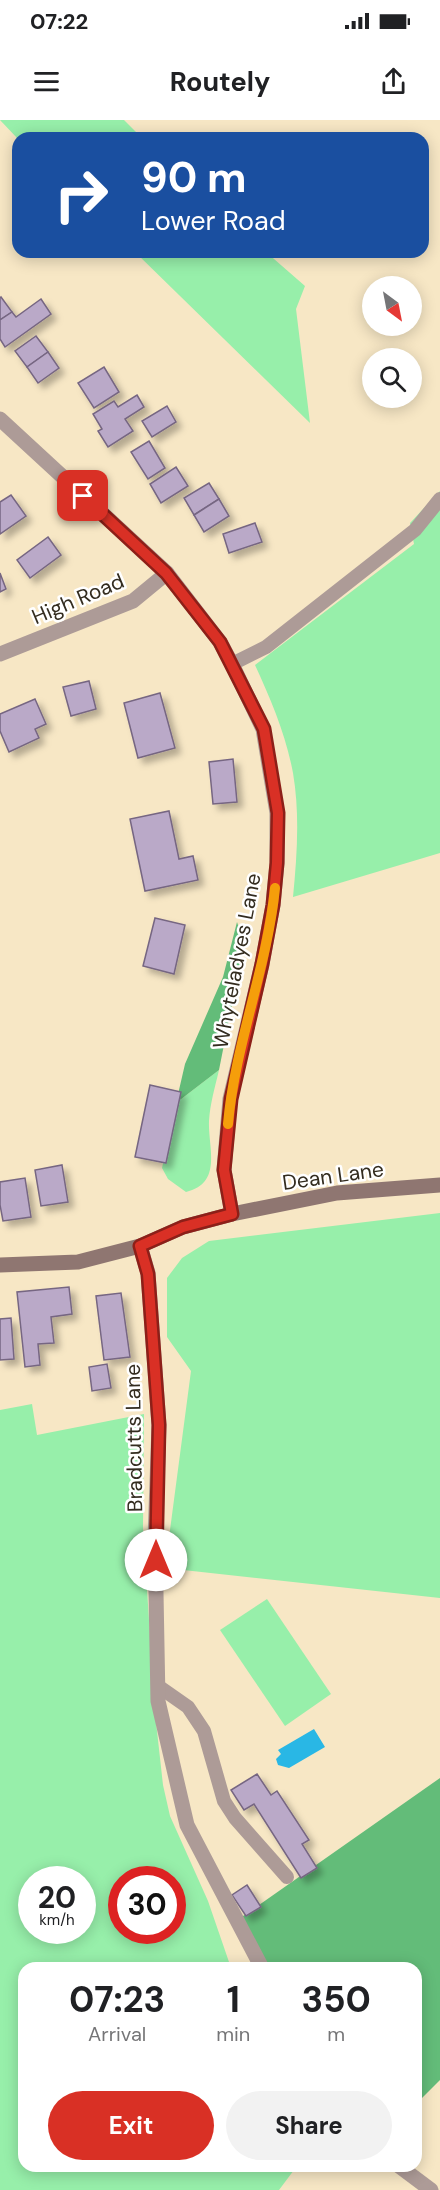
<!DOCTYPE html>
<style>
:root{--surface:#fff;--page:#f2f2f2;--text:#202124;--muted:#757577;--accent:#d93025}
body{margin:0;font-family:"DM Sans",sans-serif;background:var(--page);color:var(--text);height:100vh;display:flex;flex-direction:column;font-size:22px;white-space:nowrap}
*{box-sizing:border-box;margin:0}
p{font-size:20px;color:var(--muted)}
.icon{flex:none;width:33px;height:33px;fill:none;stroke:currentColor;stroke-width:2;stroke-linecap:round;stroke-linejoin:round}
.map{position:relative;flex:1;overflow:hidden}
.drawer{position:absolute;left:18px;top:1842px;width:404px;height:210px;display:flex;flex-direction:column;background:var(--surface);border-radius:18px;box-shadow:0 3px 15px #0003}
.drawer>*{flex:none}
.hud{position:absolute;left:12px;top:12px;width:417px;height:126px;border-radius:18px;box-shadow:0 3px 15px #0003;background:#1a4fa0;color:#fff;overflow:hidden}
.needle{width:39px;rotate:148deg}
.fabs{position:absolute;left:362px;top:156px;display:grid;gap:12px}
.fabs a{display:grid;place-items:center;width:60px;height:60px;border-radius:50%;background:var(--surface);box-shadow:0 3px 15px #0003;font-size:30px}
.speed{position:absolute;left:18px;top:1746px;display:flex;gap:12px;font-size:30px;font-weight:700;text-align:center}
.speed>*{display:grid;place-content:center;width:78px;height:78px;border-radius:50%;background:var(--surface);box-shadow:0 3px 15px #0003;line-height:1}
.speed small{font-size:15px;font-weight:400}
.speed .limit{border:9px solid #d22;background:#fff;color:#111}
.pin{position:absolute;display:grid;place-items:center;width:51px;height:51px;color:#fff;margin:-26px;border-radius:12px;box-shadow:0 3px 9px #0006}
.me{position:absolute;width:66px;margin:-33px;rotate:0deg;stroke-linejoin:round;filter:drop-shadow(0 0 4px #0008)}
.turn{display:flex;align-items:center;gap:21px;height:126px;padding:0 30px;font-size:27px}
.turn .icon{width:78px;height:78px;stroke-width:2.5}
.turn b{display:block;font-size:42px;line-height:51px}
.eta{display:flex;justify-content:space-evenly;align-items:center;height:102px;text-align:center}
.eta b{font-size:36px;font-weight:700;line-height:42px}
.button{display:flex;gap:12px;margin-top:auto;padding:12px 30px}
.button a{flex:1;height:69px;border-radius:36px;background:var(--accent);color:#fff;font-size:24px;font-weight:700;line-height:69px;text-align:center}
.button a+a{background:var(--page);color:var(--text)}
.status{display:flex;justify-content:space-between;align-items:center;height:42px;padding:0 30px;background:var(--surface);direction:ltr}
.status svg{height:16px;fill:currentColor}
header{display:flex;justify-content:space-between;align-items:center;height:78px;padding:0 30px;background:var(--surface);font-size:27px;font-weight:700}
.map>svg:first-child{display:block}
</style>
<div class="status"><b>07:22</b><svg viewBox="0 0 49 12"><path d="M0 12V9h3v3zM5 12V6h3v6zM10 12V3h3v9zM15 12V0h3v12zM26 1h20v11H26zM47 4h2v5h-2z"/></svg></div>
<header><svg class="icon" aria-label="menu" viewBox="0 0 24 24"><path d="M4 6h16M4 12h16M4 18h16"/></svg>Routely<svg class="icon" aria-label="share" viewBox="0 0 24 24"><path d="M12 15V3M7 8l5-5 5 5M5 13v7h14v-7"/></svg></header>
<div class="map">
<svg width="440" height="2070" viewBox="0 0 440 2070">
<defs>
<filter id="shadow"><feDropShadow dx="5.5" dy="5.5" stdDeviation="3" flood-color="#0004"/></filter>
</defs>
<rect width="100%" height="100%" fill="#f7e7c5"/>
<g fill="#97efaa" fill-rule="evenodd">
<polygon points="0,0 124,0 142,18 18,19"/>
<polygon points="135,132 266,132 305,166 296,189 310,303"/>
<path d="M440,371V733L293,777C297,736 300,694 293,653C286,615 271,580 255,545L414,424L410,403Z"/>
<path d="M219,950C215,967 210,984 209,1001C208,1028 223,1063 186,1072L168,1059L162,1048L176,983Z"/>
<polygon points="440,1093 440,1478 165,1448 191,1251 167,1217 167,1158 182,1138 209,1121"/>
<path d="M32,1284L37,1315L144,1294L143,1407L155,1593L163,1665L170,1696L208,1781L229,1842L235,1848H24V2046H297L279,2070H0V1290ZM32,1760H82V1810H32ZM122,1760H172V1810H122Z"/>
<polygon points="267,1479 331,1574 285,1606 220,1510"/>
</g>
<g fill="#63bc79">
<polygon points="237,802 244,824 219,950 176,983 185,944 223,857"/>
<polygon points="440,1658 440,1960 416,1984 416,1848 265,1848 236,1801"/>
</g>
<polygon fill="#29b7e5" points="314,1609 325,1627 289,1648 278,1645 276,1639 281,1634 278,1630"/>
<g fill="#baa9c8" stroke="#766682" stroke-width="1.5" filter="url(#shadow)">
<polygon points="1,177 12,192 0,200 0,178"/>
<polygon points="41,179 51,194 5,227 0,219 0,200 12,192 16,197"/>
<polygon points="36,216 48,232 27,247 15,231"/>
<polygon points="48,232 59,248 38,263 27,247"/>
<polygon points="104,247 119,272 94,288 78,263"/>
<polygon points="137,275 144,287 125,299 133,311 108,327 98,311 102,309 93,294 114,281 118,287"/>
<polygon points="167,286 176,302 152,317 142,301"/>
<polygon points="149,321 165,348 148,359 131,332"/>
<polygon points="176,347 188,366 161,383 150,364"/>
<polygon points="209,363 219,379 194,395 184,378"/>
<polygon points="11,375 26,396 0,414 0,382"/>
<polygon points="219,379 229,396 204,412 194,395"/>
<polygon points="255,403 262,422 229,433 223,414"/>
<polygon points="48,417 61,435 30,458 17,440"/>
<polygon points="0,453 6,469 0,472"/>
<polygon points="89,561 96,589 71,596 63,567"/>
<polygon points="160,573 175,628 138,638 124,583"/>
<polygon points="35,579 46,604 35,609 39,618 9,632 0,611 0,594"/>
<polygon points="233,639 237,682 213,684 209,642"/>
<polygon points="169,691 179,739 193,736 198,760 145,771 130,699"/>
<polygon points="155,798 185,805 174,854 143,846"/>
<polygon points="150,965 181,972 166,1043 135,1037"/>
<polygon points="62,1045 68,1082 41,1086 35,1050"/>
<polygon points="25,1058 31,1097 3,1101 0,1085 0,1062"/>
<polygon points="69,1167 72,1194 51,1197 54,1223 38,1224 40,1245 25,1247 17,1172"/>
<polygon points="121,1173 130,1237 104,1240 96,1176"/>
<polygon points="11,1198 14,1239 0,1240 0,1199"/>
<polygon points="107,1244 111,1268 92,1271 89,1247"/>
<polygon points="257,1654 271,1675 277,1671 309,1720 302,1724 317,1748 301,1758 254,1684 244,1690 231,1670"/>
<polygon points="247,1765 261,1787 246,1796 232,1775"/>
</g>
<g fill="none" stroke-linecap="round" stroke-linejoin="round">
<g stroke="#ad9b97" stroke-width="14">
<polyline points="232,544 266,527 415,410 440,379"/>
<polyline points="158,1566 188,1587 204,1611 224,1681 235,1698 287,1757"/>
</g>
<g stroke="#ad9b97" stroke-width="15">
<polyline points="0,299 167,453 220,522 232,544 263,609 277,693 277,743 273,785 262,844 230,979 224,1050 232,1094"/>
<polyline points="0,534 133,481 167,453"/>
<polyline points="140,1126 148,1153 159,1305 155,1419 158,1581 187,1705 262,1848"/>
<polyline points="399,2046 431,2070"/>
</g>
<polyline stroke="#8f7671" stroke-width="15" points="0,1145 78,1142 140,1126 183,1107 232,1094 337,1073 440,1065"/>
</g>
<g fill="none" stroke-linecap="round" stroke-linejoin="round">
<g stroke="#8d1f18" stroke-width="15">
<polyline id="route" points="83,376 166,453 220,522 264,609 278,693 277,743 273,785 262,844 231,979 224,1050 232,1094 183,1107 140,1126 148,1154 159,1305 156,1440"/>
</g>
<use href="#route" stroke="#d93025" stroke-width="10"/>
<path stroke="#f59e0b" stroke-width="10" d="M228,1004C235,924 267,848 275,768"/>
</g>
<g text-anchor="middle" stroke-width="5" stroke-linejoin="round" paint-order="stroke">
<g font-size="21" fill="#332c1f" stroke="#fff">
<text transform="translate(78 479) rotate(-23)" y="7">High Road</text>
<text transform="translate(237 841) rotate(-79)" y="7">Whyteladyes Lane</text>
<text transform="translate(333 1056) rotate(-8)" y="7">Dean Lane</text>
<text transform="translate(134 1318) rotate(-91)" y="7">Bradcutts Lane</text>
</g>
</g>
</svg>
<div class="fabs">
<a><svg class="needle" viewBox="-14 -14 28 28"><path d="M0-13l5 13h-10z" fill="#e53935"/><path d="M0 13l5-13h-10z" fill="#757577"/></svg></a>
<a><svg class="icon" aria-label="search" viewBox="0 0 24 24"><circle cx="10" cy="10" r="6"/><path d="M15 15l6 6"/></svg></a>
</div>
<div class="speed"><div>20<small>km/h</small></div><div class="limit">30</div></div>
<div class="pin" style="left:83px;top:376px;background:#d93025"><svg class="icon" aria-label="arrive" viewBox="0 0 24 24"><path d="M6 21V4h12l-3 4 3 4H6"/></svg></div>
<svg class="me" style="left:156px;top:1440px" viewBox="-20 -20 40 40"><circle r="19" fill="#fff"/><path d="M0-13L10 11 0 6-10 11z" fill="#d93025"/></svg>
<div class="hud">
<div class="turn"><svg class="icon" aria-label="right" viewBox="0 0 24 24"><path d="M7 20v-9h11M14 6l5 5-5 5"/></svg><div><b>90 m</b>Lower Road</div></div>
</div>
<section class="drawer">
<div class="eta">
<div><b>07:23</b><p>Arrival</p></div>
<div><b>1</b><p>min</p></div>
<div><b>350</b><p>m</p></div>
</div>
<div class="button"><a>Exit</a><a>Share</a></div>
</section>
</div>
